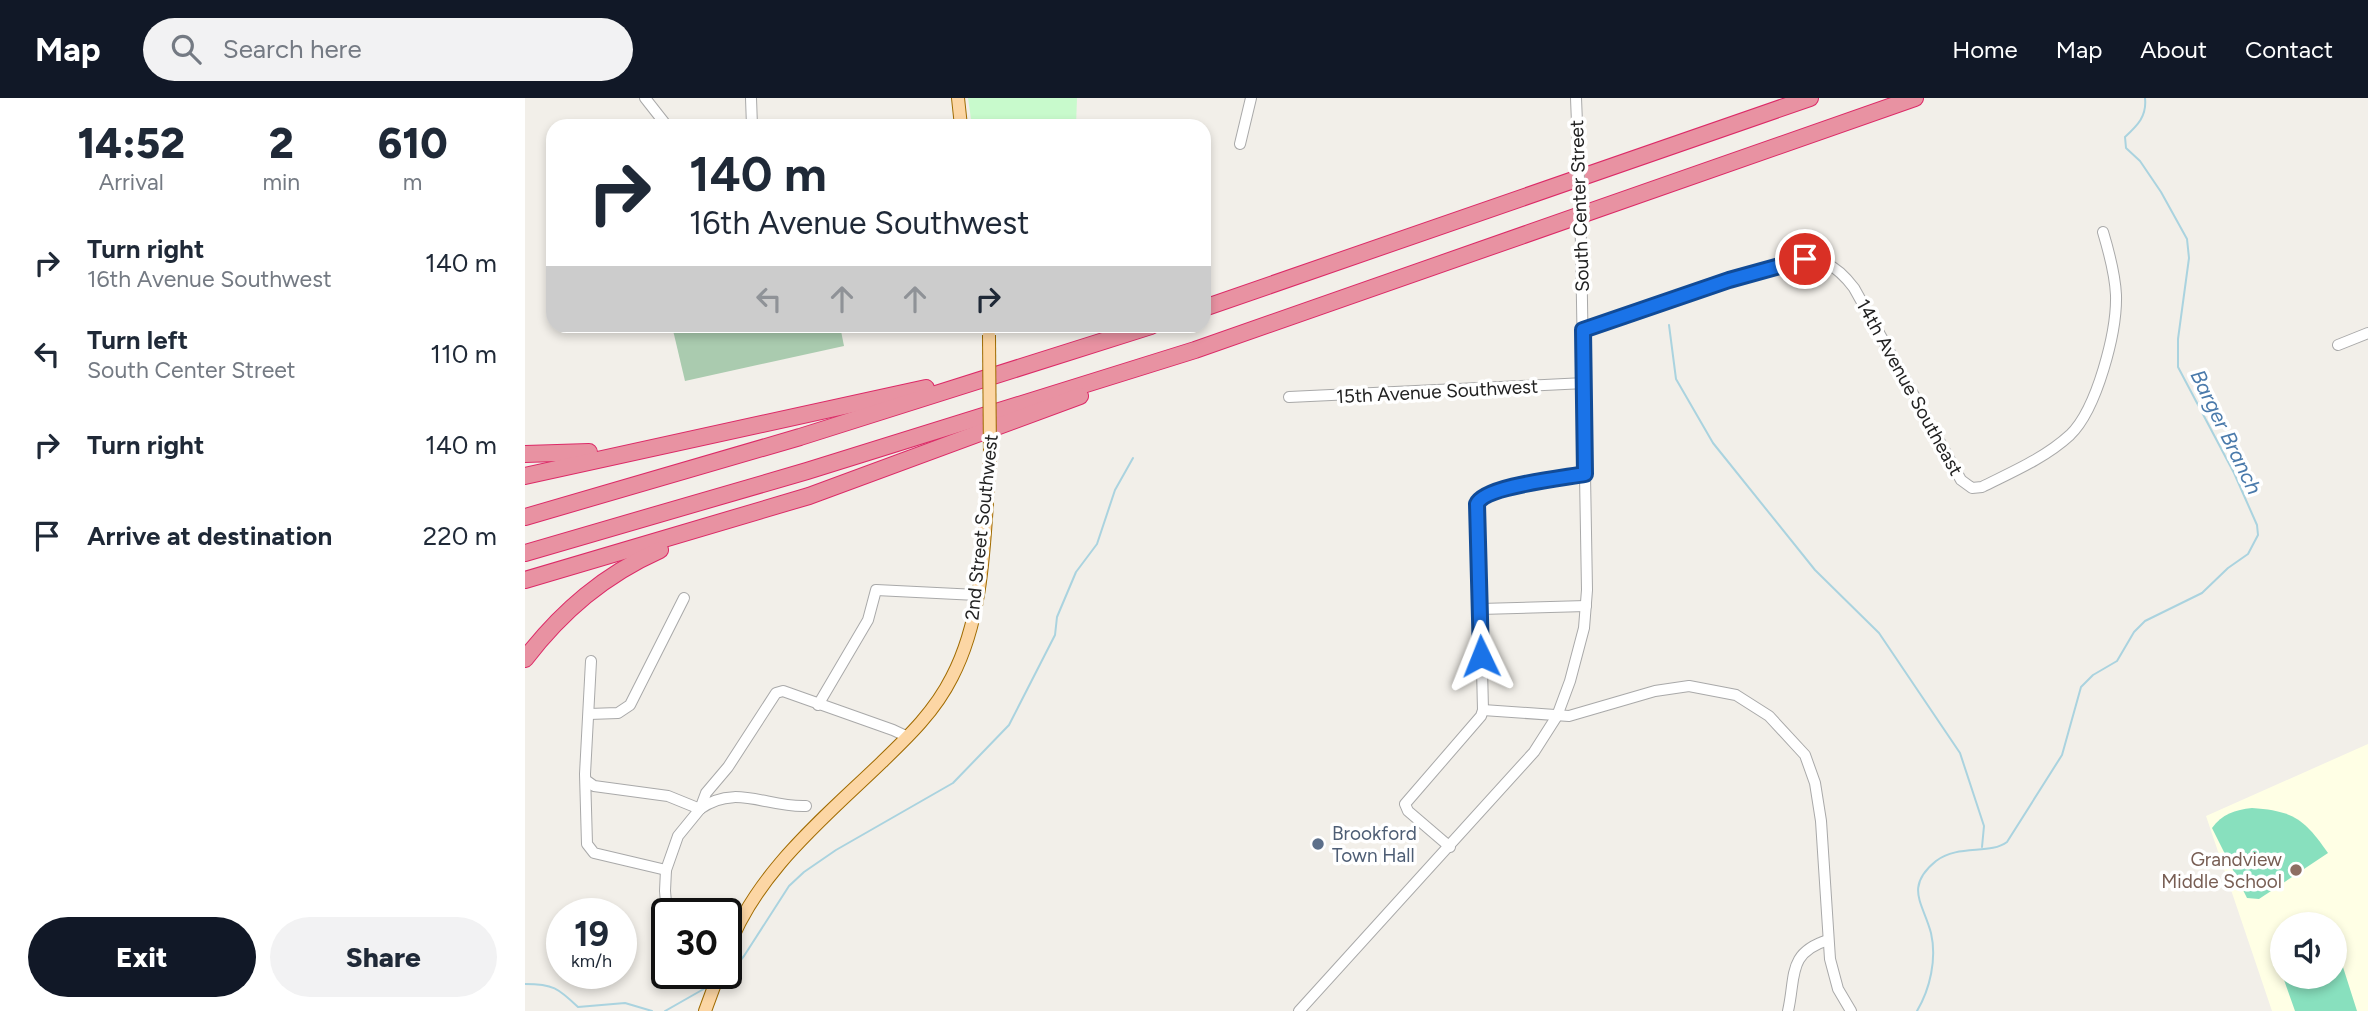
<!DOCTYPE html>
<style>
:root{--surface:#fff;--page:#f2f2f3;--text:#1f2937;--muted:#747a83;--accent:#111827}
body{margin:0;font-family:Figtree,sans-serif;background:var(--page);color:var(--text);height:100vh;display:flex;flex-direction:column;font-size:26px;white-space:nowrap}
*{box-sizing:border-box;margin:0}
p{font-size:23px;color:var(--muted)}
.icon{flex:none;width:38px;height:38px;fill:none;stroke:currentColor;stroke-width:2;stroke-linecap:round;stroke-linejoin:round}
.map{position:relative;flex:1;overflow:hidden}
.side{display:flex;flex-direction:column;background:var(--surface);width:525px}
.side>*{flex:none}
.guide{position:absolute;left:21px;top:21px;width:665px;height:214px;border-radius:21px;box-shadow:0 4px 10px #0003;background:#fff;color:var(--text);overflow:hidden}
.tools{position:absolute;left:1745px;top:814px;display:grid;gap:14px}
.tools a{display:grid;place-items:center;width:77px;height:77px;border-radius:50%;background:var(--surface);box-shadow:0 4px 10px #0003;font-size:35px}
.speed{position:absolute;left:21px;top:800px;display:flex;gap:14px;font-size:35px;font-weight:700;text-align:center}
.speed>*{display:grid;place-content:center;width:91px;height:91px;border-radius:50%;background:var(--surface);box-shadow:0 4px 10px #0003;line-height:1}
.speed small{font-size:18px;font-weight:400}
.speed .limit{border:4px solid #111;border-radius:10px;background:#fff;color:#111}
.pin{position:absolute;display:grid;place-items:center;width:60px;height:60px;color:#fff;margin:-30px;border:4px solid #fff;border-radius:50%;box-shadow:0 2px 7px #0007}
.me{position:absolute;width:77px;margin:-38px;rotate:358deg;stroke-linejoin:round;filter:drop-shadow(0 0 5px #0008)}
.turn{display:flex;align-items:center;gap:24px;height:147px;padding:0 28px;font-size:32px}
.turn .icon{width:91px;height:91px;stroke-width:2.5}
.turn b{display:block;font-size:49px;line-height:60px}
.lanes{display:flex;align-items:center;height:66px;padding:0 28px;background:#0003;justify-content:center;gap:35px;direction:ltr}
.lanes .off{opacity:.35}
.eta{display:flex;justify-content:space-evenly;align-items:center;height:119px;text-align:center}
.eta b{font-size:42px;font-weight:800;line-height:49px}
.button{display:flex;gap:14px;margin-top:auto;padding:14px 28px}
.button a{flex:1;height:80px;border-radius:42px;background:var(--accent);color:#fff;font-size:28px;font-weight:800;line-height:80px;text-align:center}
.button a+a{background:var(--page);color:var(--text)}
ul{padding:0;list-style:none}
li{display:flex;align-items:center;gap:21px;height:91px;padding:0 28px}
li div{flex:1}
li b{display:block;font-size:26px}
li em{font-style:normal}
header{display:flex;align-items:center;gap:42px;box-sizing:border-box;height:98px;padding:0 35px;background:var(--accent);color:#fff}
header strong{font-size:33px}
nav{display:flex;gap:38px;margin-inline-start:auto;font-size:24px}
.search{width:490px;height:63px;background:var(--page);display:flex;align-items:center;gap:18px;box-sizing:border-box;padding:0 24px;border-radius:38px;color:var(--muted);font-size:26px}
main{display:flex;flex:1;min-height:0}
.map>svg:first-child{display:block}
</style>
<header>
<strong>Map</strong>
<div class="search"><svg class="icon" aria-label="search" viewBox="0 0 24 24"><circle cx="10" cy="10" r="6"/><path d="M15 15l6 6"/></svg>Search here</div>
<nav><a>Home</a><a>Map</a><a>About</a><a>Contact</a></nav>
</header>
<main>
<section class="side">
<div class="eta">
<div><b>14:52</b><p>Arrival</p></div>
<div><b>2</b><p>min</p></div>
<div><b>610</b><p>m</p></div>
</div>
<ul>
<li><svg class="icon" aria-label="right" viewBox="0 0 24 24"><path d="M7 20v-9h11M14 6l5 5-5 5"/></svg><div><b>Turn right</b><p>16th Avenue Southwest</p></div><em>140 m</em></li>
<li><svg class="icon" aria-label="left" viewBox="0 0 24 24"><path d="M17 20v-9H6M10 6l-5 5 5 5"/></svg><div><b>Turn left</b><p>South Center Street</p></div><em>110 m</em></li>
<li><svg class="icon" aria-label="right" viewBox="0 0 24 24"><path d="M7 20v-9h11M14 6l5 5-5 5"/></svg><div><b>Turn right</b></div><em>140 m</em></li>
<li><svg class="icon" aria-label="arrive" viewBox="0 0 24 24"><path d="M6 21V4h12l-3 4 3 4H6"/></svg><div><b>Arrive at destination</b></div><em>220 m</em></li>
</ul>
<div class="button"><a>Exit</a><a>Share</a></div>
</section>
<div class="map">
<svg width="1843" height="913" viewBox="0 0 1843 913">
<rect width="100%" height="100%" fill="#f2efe9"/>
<path fill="#ffffe5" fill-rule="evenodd" d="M1843,646V913H1747L1681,718ZM1757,826H1810V878H1757Z"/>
<polygon fill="#aacbaf" points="147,228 315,228 319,248 160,283"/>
<polygon fill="#c8facc" points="443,0 552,0 551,28 447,28"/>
<g fill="#88e0be">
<path d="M1727,710C1769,713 1779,721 1803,755L1734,801L1722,800L1687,730C1697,716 1710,712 1727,710Z"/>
<polygon points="1810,844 1832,913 1770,913 1758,879 1810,878"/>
</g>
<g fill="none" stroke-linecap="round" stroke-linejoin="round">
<g stroke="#aad3df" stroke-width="2">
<polyline points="1144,227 1151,281 1188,345 1290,472 1354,535 1435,655 1459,728 1457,749"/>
<polyline points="198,880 205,875 219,858 264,788 279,774 311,752 428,685 484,627 530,537 532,519 551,474 572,446 590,392 608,360"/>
<path d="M0,886C28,886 33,890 53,909L100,905L127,913"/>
<polyline points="140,913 184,888"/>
<path d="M1392,913C1405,891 1412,861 1406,835C1398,805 1379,789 1411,763C1433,746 1465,757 1482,744L1537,657L1556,589L1568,577L1592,563L1609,534L1620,523L1677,495L1703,470L1723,456L1733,437L1732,427L1709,375L1653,269V241L1664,160L1662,141L1636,94L1615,63L1601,50L1600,39C1613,27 1622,18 1620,0"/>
</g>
<g stroke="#a9a9a9" stroke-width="12">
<g id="minor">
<polyline points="120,0 142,28"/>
<polyline points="226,0 227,28"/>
<polyline points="1051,0 1053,50"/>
<polyline points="715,46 726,0"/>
<path d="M1058,232L1265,164C1295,158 1311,166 1329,190L1436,382L1447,390L1457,389C1487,374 1520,360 1545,337C1572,311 1592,234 1591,197C1590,175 1584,154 1578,134"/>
<polyline points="1813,247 1843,235"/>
<polyline points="764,299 1060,285"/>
<polyline points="955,511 1061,508"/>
<polyline points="66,563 60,676 62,746 69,755 141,772"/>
<polyline points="293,607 343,522 351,492 452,497"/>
<polyline points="958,612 1044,618 1130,593 1164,588 1211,597 1244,618 1280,657 1290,685 1296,723 1305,861 1313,891 1326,913"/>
<polyline points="64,616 93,615 105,607 159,500"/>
<polyline points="62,683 69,688 143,698 175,711"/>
<path d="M175,711C210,685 243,710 281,708"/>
<path d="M925,749L883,713L880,706L956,618L958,612L953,401C968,388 1037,380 1060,376"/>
<polyline points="142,816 140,793 141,772 153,738 175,711 181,695 203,669 251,595 258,593 368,632 383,639"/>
<polyline points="774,913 1009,654 1032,618 1045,583 1059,530 1062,492 1056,147"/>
<path d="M1263,913C1271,878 1262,855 1303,842"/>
</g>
</g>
<g stroke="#a06b00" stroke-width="14">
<g id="major">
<polyline points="433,0 436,28"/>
<path d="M201,856C229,776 298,721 357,664C384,638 410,613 427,579C461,514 459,432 465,361"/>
<polyline points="180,913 194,875"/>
</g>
</g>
<g stroke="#dc2a67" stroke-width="18">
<g id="highway">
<polyline points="679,210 1285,0"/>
<polyline points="0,356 64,354"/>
<polyline points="0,378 401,290"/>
<polyline points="0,419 275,339 626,228"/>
<polyline points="0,455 282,373 670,252 1390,0"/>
<polyline points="0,482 284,398 555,298"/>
<path d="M0,561C37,513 79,477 135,452"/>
</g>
</g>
<use href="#minor" stroke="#fff" stroke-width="10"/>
<use href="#major" stroke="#fcd6a4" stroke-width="12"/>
<use href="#highway" stroke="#e892a2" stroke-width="16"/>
<g stroke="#a9a9a9" stroke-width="12" stroke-linecap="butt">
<polyline id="minor-bridge" points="1053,50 1056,147"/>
</g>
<g stroke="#a06b00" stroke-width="14" stroke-linecap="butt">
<polyline id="major-bridge" points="464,237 465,361"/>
</g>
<use href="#minor-bridge" stroke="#fff" stroke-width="10"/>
<use href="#major-bridge" stroke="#fcd6a4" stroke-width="12"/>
</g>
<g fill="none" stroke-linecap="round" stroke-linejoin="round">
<g stroke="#114b97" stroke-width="18">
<path id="route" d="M956,558L952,406C959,388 1039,380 1060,376L1058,232L1204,182L1280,161"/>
</g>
<use href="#route" stroke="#1a73e8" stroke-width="12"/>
</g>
<circle fill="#5c6f8a" stroke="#fff" stroke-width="2.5" cx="793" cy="746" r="7"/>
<circle fill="#8d6e63" stroke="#fff" stroke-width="2.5" cx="1771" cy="772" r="7"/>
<g text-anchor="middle" stroke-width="7" stroke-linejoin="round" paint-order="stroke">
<g font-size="19" fill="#222" stroke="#fff">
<text transform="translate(1054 108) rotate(-92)" y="7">South Center Street</text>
<text transform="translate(1385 289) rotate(61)" y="7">14th Avenue Southeast</text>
<text transform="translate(912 293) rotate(-3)" y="7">15th Avenue Southwest</text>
<text transform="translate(456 429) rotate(-84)" y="7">2nd Street Southwest</text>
</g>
<g font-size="19" fill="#4e5e75" stroke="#fff" text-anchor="start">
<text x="807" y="742">Brookford<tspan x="807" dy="22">Town Hall</tspan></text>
</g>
<g font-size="19" fill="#785e54" stroke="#fff" text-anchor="end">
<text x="1757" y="768">Grandview<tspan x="1757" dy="22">Middle School</tspan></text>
</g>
<g font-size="21" font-style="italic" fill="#4a7aab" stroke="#fff">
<text transform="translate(1701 334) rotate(64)" y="7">Barger Branch</text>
</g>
</g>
</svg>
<div class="tools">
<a><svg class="icon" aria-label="sound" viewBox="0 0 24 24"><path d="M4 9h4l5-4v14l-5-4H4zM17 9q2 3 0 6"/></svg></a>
</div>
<div class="speed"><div>19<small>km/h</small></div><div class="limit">30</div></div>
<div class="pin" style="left:1280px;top:161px;background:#d93025"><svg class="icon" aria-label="arrive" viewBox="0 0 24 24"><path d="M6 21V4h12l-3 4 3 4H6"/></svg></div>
<svg class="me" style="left:956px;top:558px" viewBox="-20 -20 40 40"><path d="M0-17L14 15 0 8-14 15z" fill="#1a73e8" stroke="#fff" stroke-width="4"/></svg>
<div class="guide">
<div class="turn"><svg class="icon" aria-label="right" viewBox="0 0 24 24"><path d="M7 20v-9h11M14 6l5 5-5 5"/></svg><div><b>140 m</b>16th Avenue Southwest</div></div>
<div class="lanes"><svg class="icon off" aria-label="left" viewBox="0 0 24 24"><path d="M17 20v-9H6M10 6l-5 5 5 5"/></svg><svg class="icon off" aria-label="ahead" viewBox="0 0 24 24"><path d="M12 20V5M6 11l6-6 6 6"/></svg><svg class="icon off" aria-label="ahead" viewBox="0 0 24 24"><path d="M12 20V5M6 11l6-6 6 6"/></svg><svg class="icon" aria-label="right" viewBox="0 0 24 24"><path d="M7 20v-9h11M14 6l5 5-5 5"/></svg></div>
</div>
</div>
</main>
